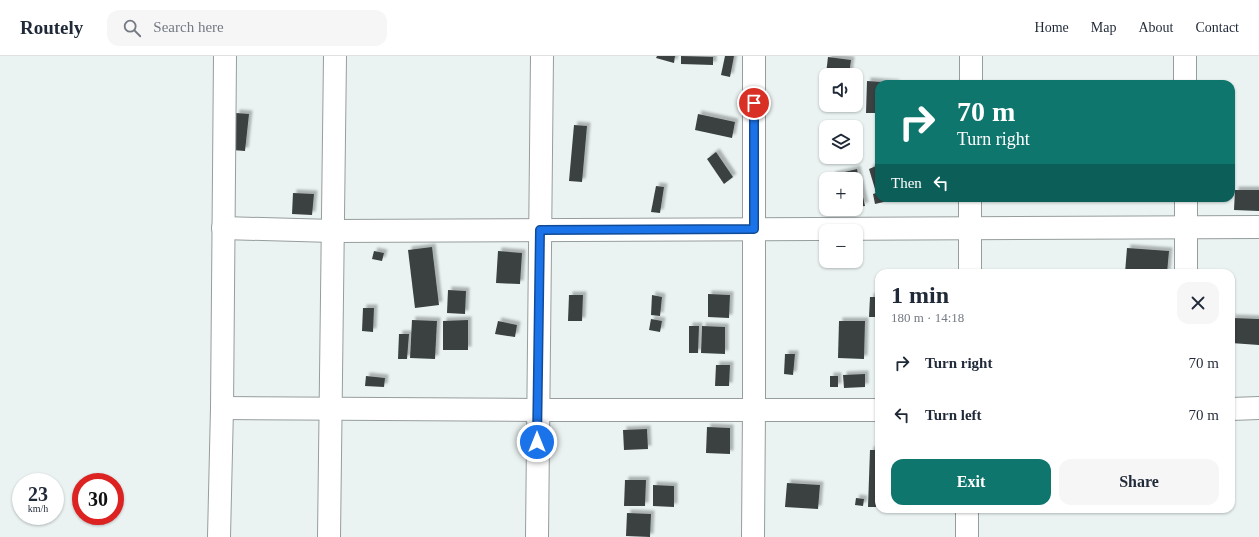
<!DOCTYPE html>
<meta charset="utf-8">
<style>
:root{--surface:#fff;--page:#f6f6f7;--text:#1f2937;--muted:#747a83;--line:#e0e1e3;--accent:#0f766e}
body{margin:0;font-family:"Times New Roman",serif;background:var(--page);color:var(--text);height:100vh;display:flex;flex-direction:column;font-size:15px;white-space:nowrap}
*{box-sizing:border-box;margin:0}
p{font-size:13px;color:var(--muted)}
.icon{flex:none;width:22px;height:22px;fill:none;stroke:currentColor;stroke-width:2;stroke-linecap:round;stroke-linejoin:round}
.map{position:relative;flex:1;overflow:hidden}
.panel{position:absolute;left:875px;top:213px;width:360px;height:244px;display:flex;flex-direction:column;background:var(--surface);border-radius:12px;box-shadow:0 1px 3px #0004}
.panel>*{flex:none}
.hud{position:absolute;left:875px;top:24px;width:360px;height:122px;border-radius:12px;box-shadow:0 1px 3px #0004;background:#0f766e;color:#fff;overflow:hidden}
.tools{position:absolute;left:819px;top:12px;display:grid;gap:8px}
.tools a{display:grid;place-items:center;width:44px;height:44px;border-radius:8px;background:var(--surface);box-shadow:0 1px 3px #0004;font-size:20px}
.speed{position:absolute;left:12px;top:417px;display:flex;gap:8px;font-size:20px;font-weight:700;text-align:center}
.speed>*{display:grid;place-content:center;width:52px;height:52px;border-radius:50%;background:var(--surface);box-shadow:0 1px 3px #0004;line-height:1}
.speed small{font-size:10px;font-weight:400}
.speed .limit{border:6px solid #d22;background:#fff;color:#111}
.pin{position:absolute;display:grid;place-items:center;width:34px;height:34px;color:#fff;margin:-17px;border:2px solid #fff;border-radius:50%;box-shadow:0 1px 4px #0007}
.me{position:absolute;width:44px;margin:-22px;rotate:0deg;stroke-linejoin:round;filter:drop-shadow(0 0 3px #0008)}
.turn{display:flex;align-items:center;gap:14px;height:84px;padding:0 16px;font-size:18px}
.turn .icon{width:52px;height:52px;stroke-width:2.5}
.turn b{display:block;font-size:28px;line-height:34px}
.then{display:flex;align-items:center;height:38px;padding:0 16px;background:#0003;gap:8px;font-size:15px}
.round{display:grid;place-items:center;flex:none;width:42px;height:42px;border-radius:12px;background:var(--page)}
.headline{display:flex;align-items:center;justify-content:space-between;height:68px;padding:0 16px}
h1{font-size:24px;font-weight:700;line-height:30px}
.action{display:flex;gap:8px;margin-top:auto;padding:8px 16px}
.action a{flex:1;height:46px;border-radius:12px;background:var(--accent);color:#fff;font-size:16px;font-weight:700;line-height:46px;text-align:center}
.action a+a{background:var(--page);color:var(--text)}
ul{padding:0;list-style:none}
li{display:flex;align-items:center;gap:12px;height:52px;padding:0 16px}
li div{flex:1}
li b{display:block;font-size:15px}
li em{font-style:normal}
header{display:flex;align-items:center;gap:24px;box-sizing:border-box;height:56px;padding:0 20px;background:var(--surface);border-bottom:1px solid var(--line)}
header strong{font-size:19px}
nav{display:flex;gap:22px;margin-inline-start:auto;font-size:14px}
.search{width:280px;height:36px;background:var(--page);display:flex;align-items:center;gap:10px;box-sizing:border-box;padding:0 14px;border-radius:12px;color:var(--muted);font-size:15px}
.map>svg:first-child{display:block}
</style>
<header>
<strong>Routely</strong>
<div class="search"><svg class="icon" aria-label="search" viewBox="0 0 24 24"><circle cx="10" cy="10" r="6"/><path d="M15 15l6 6"/></svg>Search here</div>
<nav><a>Home</a><a>Map</a><a>About</a><a>Contact</a></nav>
</header>
<div class="map">
<svg width="1259" height="481" viewBox="0 0 1259 481">
<defs>
<filter id="shadow"><feDropShadow dx="3.5" dy="-3.5" stdDeviation="1" flood-color="#0004"/></filter>
</defs>
<rect width="100%" height="100%" fill="#eaf2f2"/>
<g fill="#3a4040" filter="url(#shadow)">
<polygon points="657,0 675,0 674,7 656,2"/>
<polygon points="681,0 713,1 713,9 681,8"/>
<polygon points="725,0 734,0 730,21 721,19"/>
<polygon points="828,1 851,4 849,19 826,18"/>
<polygon points="867,25 896,27 896,28 879,28 879,57 866,57"/>
<polygon points="236,57 249,58 245,95 232,94"/>
<polygon points="698,58 735,66 732,82 695,74"/>
<polygon points="574,69 587,70 582,126 569,125"/>
<polygon points="716,96 733,121 724,128 707,103"/>
<polygon points="876,110 879,119 879,131 875,133 869,113"/>
<polygon points="857,113 865,150 856,151 856,123 832,123 832,119"/>
<polygon points="656,130 664,131 660,157 651,156"/>
<polygon points="1235,134 1259,134 1259,155 1234,154"/>
<polygon points="879,136 879,142 888,142 888,145 875,148 873,138"/>
<polygon points="293,137 314,138 312,159 292,158"/>
<polygon points="432,191 439,249 415,252 408,194"/>
<polygon points="1127,192 1169,195 1167,217 1125,217"/>
<polygon points="374,195 384,197 382,205 372,203"/>
<polygon points="498,195 522,197 520,228 496,227"/>
<polygon points="448,234 466,235 465,258 447,257"/>
<polygon points="708,238 730,239 729,262 708,261"/>
<polygon points="569,239 583,239 582,265 568,265"/>
<polygon points="652,239 662,241 660,260 651,259"/>
<polygon points="870,241 879,241 879,261 869,261"/>
<polygon points="363,252 374,252 373,276 362,275"/>
<polygon points="1232,262 1259,263 1259,289 1231,287"/>
<polygon points="651,263 662,265 660,276 649,274"/>
<polygon points="412,264 437,265 435,303 410,302"/>
<polygon points="468,264 468,294 443,294 443,265"/>
<polygon points="498,265 517,269 515,281 495,278"/>
<polygon points="839,265 865,265 864,303 838,302"/>
<polygon points="689,270 699,270 698,297 689,297"/>
<polygon points="702,270 725,271 725,298 701,297"/>
<polygon points="399,278 409,278 407,303 398,303"/>
<polygon points="785,298 795,298 793,319 784,318"/>
<polygon points="716,309 730,309 729,330 715,330"/>
<polygon points="865,318 865,331 844,332 843,319"/>
<polygon points="366,320 385,322 384,331 365,330"/>
<rect x="830" y="320" width="8" height="11"/>
<polygon points="707,371 730,372 730,398 706,397"/>
<polygon points="647,373 648,393 624,394 623,374"/>
<polygon points="870,394 877,394 876,451 868,451"/>
<polygon points="625,424 646,424 645,450 624,450"/>
<polygon points="787,427 820,429 818,453 785,451"/>
<polygon points="653,429 674,430 674,451 653,450"/>
<polygon points="856,442 864,443 863,450 855,449"/>
<polygon points="627,457 651,458 650,481 626,480"/>
</g>
<g fill="none" stroke-linecap="round" stroke-linejoin="round">
<g stroke="#969d9d" stroke-width="24">
<g id="minor">
<polyline points="1185,0 1185,28"/>
<polyline points="971,28 971,0"/>
<polyline points="1186,142 1186,217"/>
<polyline points="223,172 333,175 1259,171"/>
<polyline points="970,217 970,142"/>
<polyline points="222,352 537,354 879,354"/>
<polyline points="1231,353 1259,352"/>
<polyline points="219,481 222,352 225,0"/>
<polyline points="329,481 335,0"/>
<polyline points="537,481 542,0"/>
<polyline points="753,481 754,354 754,0"/>
<polyline points="967,481 967,453"/>
</g>
</g>
<use href="#minor" stroke="#fff" stroke-width="22"/>
</g>
<g fill="none" stroke-linecap="round" stroke-linejoin="round">
<g stroke="#114b97" stroke-width="10">
<polyline id="route" points="537,386 540,174 754,173 754,47"/>
</g>
<use href="#route" stroke="#1a73e8" stroke-width="7"/>
</g>
</svg>
<div class="tools">
<a><svg class="icon" aria-label="sound" viewBox="0 0 24 24"><path d="M4 9h4l5-4v14l-5-4H4zM17 9q2 3 0 6"/></svg></a>
<a><svg class="icon" aria-label="layers" viewBox="0 0 24 24"><path d="M12 4l9 5-9 5-9-5zM3 14l9 5 9-5"/></svg></a>
<a>+</a>
<a>−</a>
</div>
<div class="speed"><div>23<small>km/h</small></div><div class="limit">30</div></div>
<div class="pin" style="left:754px;top:47px;background:#d93025"><svg class="icon" aria-label="arrive" viewBox="0 0 24 24"><path d="M6 21V4h12l-3 4 3 4H6"/></svg></div>
<svg class="me" style="left:537px;top:386px" viewBox="-20 -20 40 40"><circle r="17" fill="#1a73e8" stroke="#fff" stroke-width="3"/><path d="M0-11L8 9 0 5-8 9z" fill="#fff"/></svg>
<div class="hud">
<div class="turn"><svg class="icon" aria-label="right" viewBox="0 0 24 24"><path d="M7 20v-9h11M14 6l5 5-5 5"/></svg><div><b>70 m</b>Turn right</div></div>
<div class="then">Then<svg class="icon" aria-label="left" viewBox="0 0 24 24"><path d="M17 20v-9H6M10 6l-5 5 5 5"/></svg></div>
</div>
<section class="panel">
<div class="headline"><div><h1>1 min</h1><p>180 m · 14:18</p></div><a class="round"><svg class="icon" aria-label="close" viewBox="0 0 24 24"><path d="M6 6l12 12M18 6L6 18"/></svg></a></div>
<ul>
<li><svg class="icon" aria-label="right" viewBox="0 0 24 24"><path d="M7 20v-9h11M14 6l5 5-5 5"/></svg><div><b>Turn right</b></div><em>70 m</em></li>
<li><svg class="icon" aria-label="left" viewBox="0 0 24 24"><path d="M17 20v-9H6M10 6l-5 5 5 5"/></svg><div><b>Turn left</b></div><em>70 m</em></li>
</ul>
<div class="action"><a>Exit</a><a>Share</a></div>
</section>
</div>
